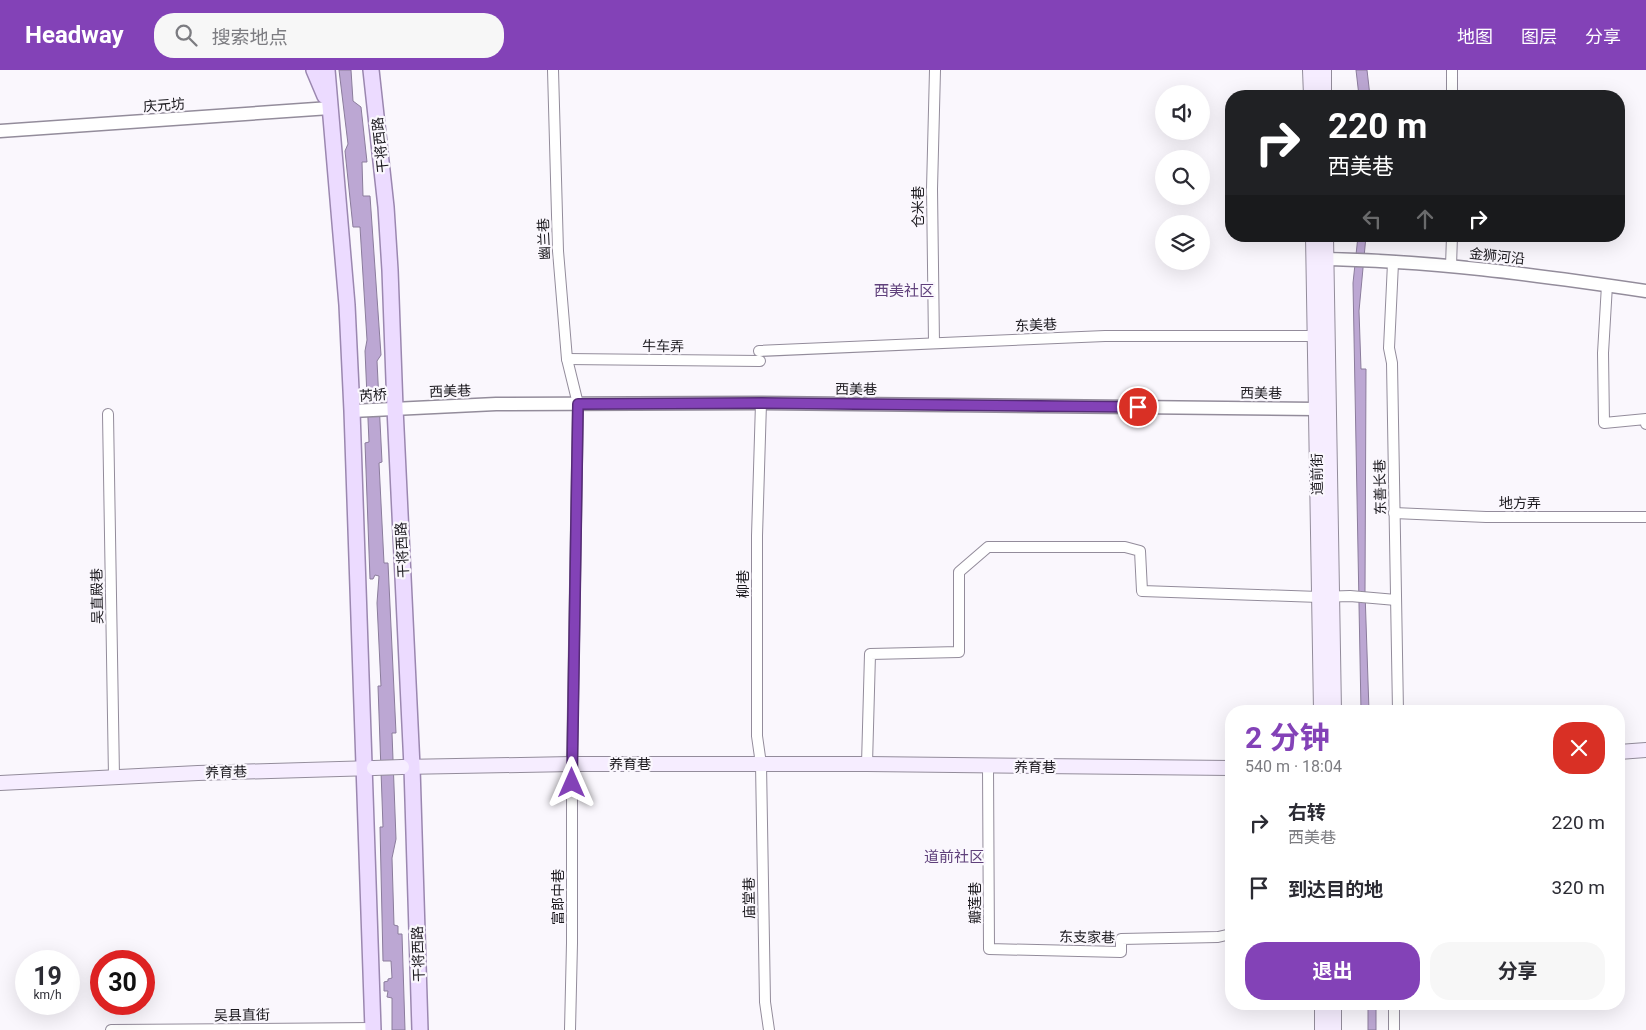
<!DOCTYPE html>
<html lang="zh">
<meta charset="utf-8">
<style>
:root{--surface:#fff;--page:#f7f7f7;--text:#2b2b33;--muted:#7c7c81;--accent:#8342b7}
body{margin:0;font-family:Roboto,"Noto Sans SC",sans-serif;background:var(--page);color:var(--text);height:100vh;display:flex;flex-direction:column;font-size:19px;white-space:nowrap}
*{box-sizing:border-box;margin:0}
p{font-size:16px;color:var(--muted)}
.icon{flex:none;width:28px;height:28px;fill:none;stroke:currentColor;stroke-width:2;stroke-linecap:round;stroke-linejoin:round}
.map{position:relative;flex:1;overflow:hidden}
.sheet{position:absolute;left:1225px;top:635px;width:400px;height:305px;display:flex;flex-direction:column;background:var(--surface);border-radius:20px;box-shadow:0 5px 20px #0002}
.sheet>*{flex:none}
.hud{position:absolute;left:1225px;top:20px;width:400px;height:152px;border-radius:20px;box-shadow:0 5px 20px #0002;background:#202124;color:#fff;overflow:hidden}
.fabs{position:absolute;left:1155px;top:15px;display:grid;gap:10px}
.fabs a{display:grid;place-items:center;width:55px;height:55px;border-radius:50%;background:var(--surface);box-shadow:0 5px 20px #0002;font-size:25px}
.speed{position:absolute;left:15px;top:880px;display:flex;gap:10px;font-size:25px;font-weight:700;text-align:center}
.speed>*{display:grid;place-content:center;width:65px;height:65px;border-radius:50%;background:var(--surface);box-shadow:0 5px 20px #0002;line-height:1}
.speed small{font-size:12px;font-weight:400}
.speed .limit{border:8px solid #d22;background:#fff;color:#111}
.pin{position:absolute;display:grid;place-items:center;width:42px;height:42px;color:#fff;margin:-21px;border:2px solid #fff;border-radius:50%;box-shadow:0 1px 5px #0007}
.me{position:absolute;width:55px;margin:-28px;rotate:0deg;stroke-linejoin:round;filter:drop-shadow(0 0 4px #0008)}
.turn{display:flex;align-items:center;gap:18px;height:105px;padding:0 20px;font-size:22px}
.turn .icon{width:65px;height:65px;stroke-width:2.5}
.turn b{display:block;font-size:35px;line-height:42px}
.lanes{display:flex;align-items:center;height:48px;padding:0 20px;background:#0003;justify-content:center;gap:25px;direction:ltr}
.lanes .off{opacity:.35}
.round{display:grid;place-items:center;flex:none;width:52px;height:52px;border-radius:20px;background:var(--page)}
.head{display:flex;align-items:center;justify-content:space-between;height:85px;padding:0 20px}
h1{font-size:30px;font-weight:700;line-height:38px;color:var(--accent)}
.action{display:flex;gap:10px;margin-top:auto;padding:10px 20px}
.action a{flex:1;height:58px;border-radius:20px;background:var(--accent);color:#fff;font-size:20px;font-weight:700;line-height:58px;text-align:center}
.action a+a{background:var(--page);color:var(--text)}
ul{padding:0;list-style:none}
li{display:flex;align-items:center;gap:15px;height:65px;padding:0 20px}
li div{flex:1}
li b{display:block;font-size:19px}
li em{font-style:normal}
header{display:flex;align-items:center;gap:30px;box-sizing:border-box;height:70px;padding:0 25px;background:var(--accent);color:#fff}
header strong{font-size:24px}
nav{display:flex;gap:28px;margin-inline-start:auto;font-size:18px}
.search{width:350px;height:45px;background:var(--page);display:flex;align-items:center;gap:12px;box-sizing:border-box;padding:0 18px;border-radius:20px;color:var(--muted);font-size:19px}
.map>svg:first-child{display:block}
</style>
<header>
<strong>Headway</strong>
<div class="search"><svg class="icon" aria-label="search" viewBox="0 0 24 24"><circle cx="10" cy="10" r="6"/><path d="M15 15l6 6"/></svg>搜索地点</div>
<nav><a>地图</a><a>图层</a><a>分享</a></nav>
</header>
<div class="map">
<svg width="1646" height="960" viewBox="0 0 1646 960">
<rect width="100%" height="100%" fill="#faf7fd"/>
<g fill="#bca7d3" stroke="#8b7c9c">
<polygon points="339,0 351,0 353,31 361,37 367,92 362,92 363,126 370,126 381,285 377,291 382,392 379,393 384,493 388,493 396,663 392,663 396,769 392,788 394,855 398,856 398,864 402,864 405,960 392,960 392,928 387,927 388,921 384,921 384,912 388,911 388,909 392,908 391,891 383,891 380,757 383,757 378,616 381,616 377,533 379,506 375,505 373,509 370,509 365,373 369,372 365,281 367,270 360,157 353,157 345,81 348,74"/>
<polygon points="1356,0 1367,0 1370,26 1359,26"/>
<polygon points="1358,166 1366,166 1359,241 1361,299 1366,299 1365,522 1369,641 1361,641 1353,213"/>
<rect x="1368" y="934" width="8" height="26"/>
</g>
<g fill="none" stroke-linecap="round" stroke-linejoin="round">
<g stroke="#938c9b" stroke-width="12">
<g id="minor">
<polyline points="553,0 558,181 567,289 578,334 572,694 572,873 570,960"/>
<polyline points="1452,26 1452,0"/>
<polyline points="1393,193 1389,278 1392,293 1398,641"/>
<polyline points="1451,196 1452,166"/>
<polyline points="1607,215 1603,283 1604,353 1646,349 1646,354"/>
<polyline points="934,273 932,119 935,0"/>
<polyline points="759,281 1105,266 1314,266"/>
<polyline points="567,289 760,291"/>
<polyline points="761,333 757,466 757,666 761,694 765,932 769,960"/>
<polyline points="108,344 114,707"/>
<polyline points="1394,443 1486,447 1646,447"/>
<polyline points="867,694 870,584 959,582 959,502 988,477 1125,477 1140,481 1142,521 1319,527 1350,526 1396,530"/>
<polyline points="988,697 989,879 1121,882 1121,869 1218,867 1231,864"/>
<polyline points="1394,934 1394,960"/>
<polyline points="111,960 373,958"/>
</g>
</g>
<g stroke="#938c9b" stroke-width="15">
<g id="tertiary">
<polyline points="0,61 330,38"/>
<path d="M1318,189C1428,190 1537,205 1646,221"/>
<polyline points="352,341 496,334 761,333 1316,339"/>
</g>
</g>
<g stroke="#938c9b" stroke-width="16">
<g id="secondary">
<polyline points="1310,0 1311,26"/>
<polyline points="1324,0 1324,26"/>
<polyline points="1313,166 1321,641"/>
<polyline points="1326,166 1334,641"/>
<polyline points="1619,682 1646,680"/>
<polyline points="402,697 572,694 867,694 1231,698"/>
<polyline points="0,713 198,703 374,698"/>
<polyline points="1334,934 1334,960"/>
<polyline points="1322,960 1322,934"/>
</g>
</g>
<g stroke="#9b87b0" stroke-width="18">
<g id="primary">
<polyline points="314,0 325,26"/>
<polyline points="327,0 347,235 352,341 373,960"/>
<polyline points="371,0 386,137 390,200 395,338 412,697 420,960"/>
</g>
</g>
<use href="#minor" stroke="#fff" stroke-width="10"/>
<use href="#tertiary" stroke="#fff" stroke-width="12"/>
<use href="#secondary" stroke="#f6edff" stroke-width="14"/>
<use href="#primary" stroke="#ecdbff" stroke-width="15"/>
<g stroke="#938c9b" stroke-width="16" stroke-linecap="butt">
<polyline id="secondary-bridge" points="374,698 402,697"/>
</g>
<use href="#secondary-bridge" stroke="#f6edff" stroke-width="14"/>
</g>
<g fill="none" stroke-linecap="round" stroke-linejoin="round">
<g stroke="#552b77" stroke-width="12">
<polyline id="route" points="572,713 578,334 761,333 1138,337"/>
</g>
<use href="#route" stroke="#8342b7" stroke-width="9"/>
</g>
<g text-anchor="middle" stroke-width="4.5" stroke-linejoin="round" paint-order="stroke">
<g font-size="14" fill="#1a181d" stroke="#faf7fd">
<text transform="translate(164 35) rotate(-4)" y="5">庆元坊</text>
<text transform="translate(380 75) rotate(-96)" y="5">干将西路</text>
<text transform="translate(918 137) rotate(-90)" y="5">仓米巷</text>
<text transform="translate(544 169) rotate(-93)" y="5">幽兰巷</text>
<text transform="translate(1497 186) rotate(6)" y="5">金狮河沿</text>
<text transform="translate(1036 255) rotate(-3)" y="5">东美巷</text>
<text transform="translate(663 276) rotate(1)" y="5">牛车弄</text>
<text transform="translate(856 319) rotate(1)" y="5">西美巷</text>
<text transform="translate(450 321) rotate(-2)" y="5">西美巷</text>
<text transform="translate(1261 323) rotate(1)" y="5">西美巷</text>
<text transform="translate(373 325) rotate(-4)" y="5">芮桥</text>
<text transform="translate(1317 404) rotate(-91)" y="5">道前街</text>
<text transform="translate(1380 417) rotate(-91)" y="5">东善长巷</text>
<text x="1520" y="438">地方弄</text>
<text transform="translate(402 480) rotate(-93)" y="5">干将西路</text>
<text transform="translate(743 514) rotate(-90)" y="5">柳巷</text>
<text transform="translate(97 526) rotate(-91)" y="5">吴直殿巷</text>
<text x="630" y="699">养育巷</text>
<text x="1035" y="702">养育巷</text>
<text transform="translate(226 702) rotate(-2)" y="5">养育巷</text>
<text transform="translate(558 827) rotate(-90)" y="5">富郎中巷</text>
<text transform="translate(749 828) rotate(-91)" y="5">庙堂巷</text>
<text transform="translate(975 833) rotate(-90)" y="5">瓣莲巷</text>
<text transform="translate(1087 867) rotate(1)" y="5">东支家巷</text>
<text transform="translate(418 884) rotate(-92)" y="5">干将西路</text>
<text transform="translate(242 945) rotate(-1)" y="5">吴县直街</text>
</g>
<g font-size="15" fill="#5f407b" stroke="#faf7fd">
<text x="904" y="226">西美社区</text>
<text x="954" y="792">道前社区</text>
</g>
</g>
</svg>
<div class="fabs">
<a><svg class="icon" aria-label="sound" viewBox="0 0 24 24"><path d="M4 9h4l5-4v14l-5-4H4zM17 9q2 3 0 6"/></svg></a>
<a><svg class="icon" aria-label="search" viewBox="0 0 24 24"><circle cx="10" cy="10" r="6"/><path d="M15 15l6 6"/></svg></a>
<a><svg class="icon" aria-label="layers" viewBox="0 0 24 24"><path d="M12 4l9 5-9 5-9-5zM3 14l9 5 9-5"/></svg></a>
</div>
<div class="speed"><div>19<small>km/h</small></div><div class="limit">30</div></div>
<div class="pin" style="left:1138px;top:337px;background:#d93025"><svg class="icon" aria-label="arrive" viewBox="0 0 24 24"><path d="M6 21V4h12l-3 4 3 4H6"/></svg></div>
<svg class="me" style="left:572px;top:713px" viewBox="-20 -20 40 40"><path d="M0-17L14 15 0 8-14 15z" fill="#8342b7" stroke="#fff" stroke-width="4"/></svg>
<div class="hud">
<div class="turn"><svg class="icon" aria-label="right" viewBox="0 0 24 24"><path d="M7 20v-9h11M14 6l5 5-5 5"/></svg><div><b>220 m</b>西美巷</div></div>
<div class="lanes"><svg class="icon off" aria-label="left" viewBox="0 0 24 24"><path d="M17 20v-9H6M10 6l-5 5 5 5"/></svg><svg class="icon off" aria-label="ahead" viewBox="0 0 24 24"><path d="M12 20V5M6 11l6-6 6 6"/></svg><svg class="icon" aria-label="right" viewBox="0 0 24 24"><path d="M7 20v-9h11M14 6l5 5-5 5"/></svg></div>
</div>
<section class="sheet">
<div class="head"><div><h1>2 分钟</h1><p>540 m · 18:04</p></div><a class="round" style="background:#d93025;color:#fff"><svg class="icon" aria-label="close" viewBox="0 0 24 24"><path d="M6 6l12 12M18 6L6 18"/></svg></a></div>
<ul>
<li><svg class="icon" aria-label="right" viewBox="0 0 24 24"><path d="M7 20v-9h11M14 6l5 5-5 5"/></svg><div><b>右转</b><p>西美巷</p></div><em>220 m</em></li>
<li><svg class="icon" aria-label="arrive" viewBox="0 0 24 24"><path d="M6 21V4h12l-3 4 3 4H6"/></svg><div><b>到达目的地</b></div><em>320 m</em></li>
</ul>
<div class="action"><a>退出</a><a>分享</a></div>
</section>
</div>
